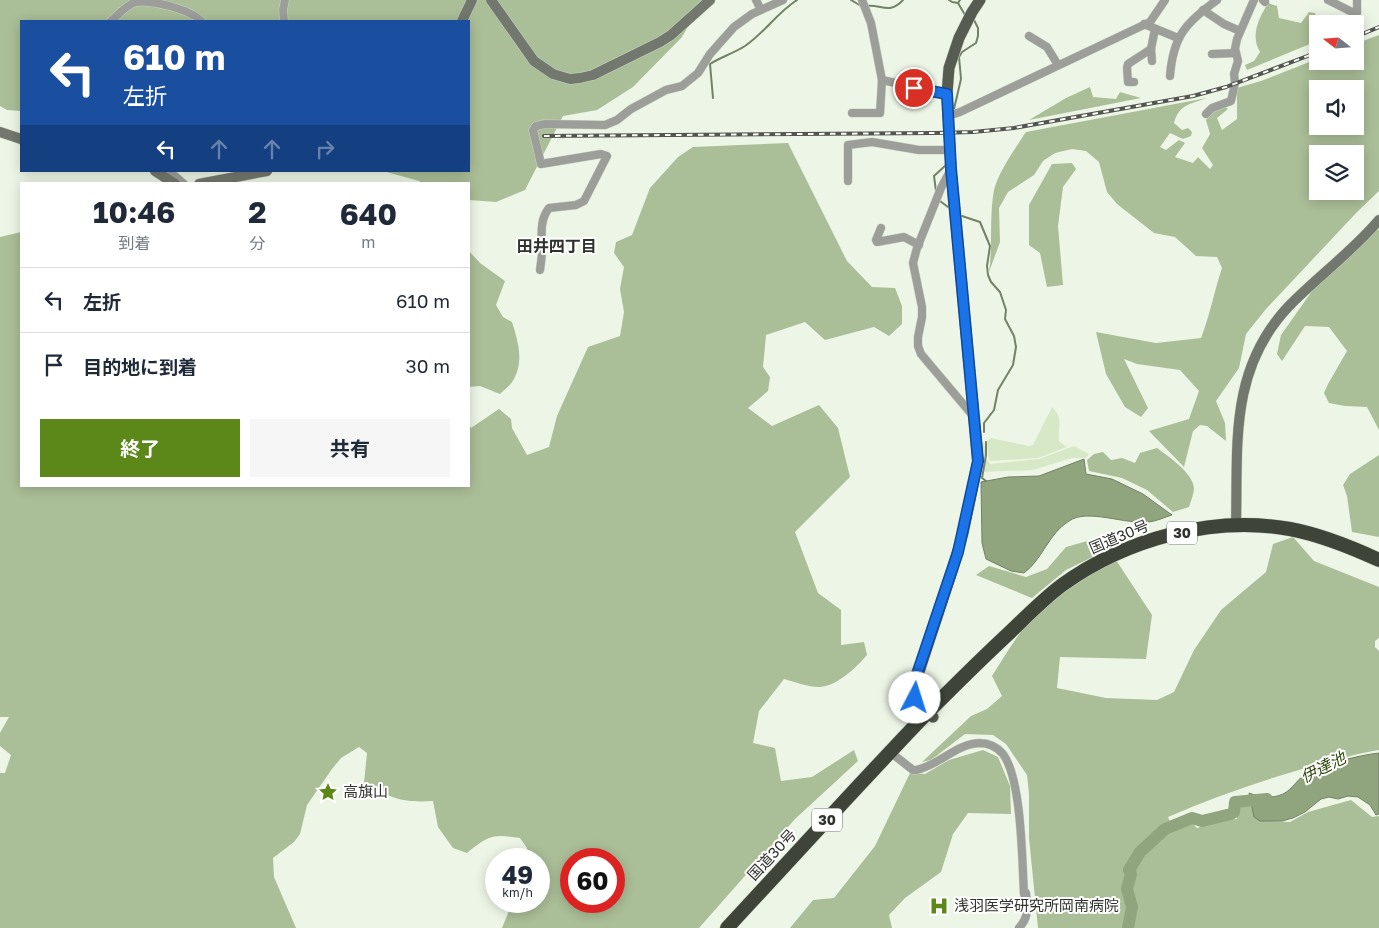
<!DOCTYPE html>
<html lang="ja">
<meta charset="utf-8">
<style>
:root{--surface:#fff;--page:#f6f6f7;--text:#1f2937;--muted:#747a83;--line:#e0e1e3;--accent:#5c8819}
body{margin:0;font-family:"Golos Text","Noto Sans JP",sans-serif;background:var(--page);color:var(--text);height:100vh;display:flex;flex-direction:column;font-size:19px;white-space:nowrap}
*{box-sizing:border-box;margin:0}
p{font-size:16px;color:var(--muted)}
.icon{flex:none;width:28px;height:28px;fill:none;stroke:currentColor;stroke-width:2;stroke-linecap:round;stroke-linejoin:round}
.map{position:relative;flex:1;overflow:hidden}
.side{position:absolute;left:20px;top:182px;width:450px;height:305px;display:flex;flex-direction:column;background:var(--surface);border-radius:0px;box-shadow:0 2px 12px #0003}
.side>*{flex:none}
.top-card{position:absolute;left:20px;top:20px;width:450px;height:152px;border-radius:0px;box-shadow:0 2px 12px #0003;background:#1a4fa0;color:#fff;overflow:hidden}
.needle{width:32px;rotate:287deg}
.tools{position:absolute;left:1309px;top:15px;display:grid;gap:10px}
.tools a{display:grid;place-items:center;width:55px;height:55px;border-radius:0px;background:var(--surface);box-shadow:0 2px 12px #0003;font-size:25px}
.speed{position:absolute;left:485px;top:848px;display:flex;gap:10px;font-size:25px;font-weight:700;text-align:center}
.speed>*{display:grid;place-content:center;width:65px;height:65px;border-radius:50%;background:var(--surface);box-shadow:0 2px 12px #0003;line-height:1}
.speed small{font-size:12px;font-weight:400}
.speed .limit{border:8px solid #d22;background:#fff;color:#111}
.pin{position:absolute;display:grid;place-items:center;width:42px;height:42px;color:#fff;margin:-21px;border:2px solid #fff;border-radius:50%;box-shadow:0 1px 5px #0007}
.me{position:absolute;width:55px;margin:-28px;rotate:5deg;stroke-linejoin:round;filter:drop-shadow(0 0 4px #0008)}
.turn{display:flex;align-items:center;gap:18px;height:105px;padding:0 20px;font-size:22px}
.turn .icon{width:65px;height:65px;stroke-width:2.5}
.turn b{display:block;font-size:35px;line-height:42px}
.lanes{display:flex;align-items:center;height:48px;padding:0 20px;background:#0003;justify-content:center;gap:25px;direction:ltr}
.lanes .off{opacity:.35}
.eta{display:flex;justify-content:space-evenly;align-items:center;height:85px;text-align:center}
.eta b{font-size:30px;font-weight:700;line-height:35px}
.cta{display:flex;gap:10px;margin-top:auto;padding:10px 20px}
.cta a{flex:1;height:58px;border-radius:0px;background:var(--accent);color:#fff;font-size:20px;font-weight:700;line-height:58px;text-align:center}
.cta a+a{background:var(--page);color:var(--text)}
ul{padding:0;list-style:none}
li{display:flex;align-items:center;gap:15px;height:65px;padding:0 20px;border-top:1px solid var(--line)}
li div{flex:1}
li b{display:block;font-size:19px}
li em{font-style:normal}
.map>svg:first-child{display:block}
</style>
<div class="map">
<svg width="1379" height="928" viewBox="0 0 1379 928">
<rect width="100%" height="100%" fill="#edf6e6"/>
<g fill="#d7e8c7">
<path d="M1052,407C1065,420 1057,427 1059,441L1067,447L1038,458L990,461L988,455L987,441L991,438L1029,446L1033,445Z"/>
<polygon points="984,442 987,459 990,464 1039,459 1074,446 1089,454 1086,458 1072,458 1033,470 980,472 982,443"/>
</g>
<g fill="#aabe97" fill-rule="evenodd">
<polygon points="0,0 703,0 682,37 633,87 597,110 563,116 525,190 496,202 469,200 469,184 423,184 419,181 383,171 469,171 469,21 21,21 21,111 7,110 0,106"/>
<path d="M1268,3L1277,6L1279,18L1301,23L1309,12L1315,13L1317,21L1324,24H1318L1317,41L1247,70L1245,65L1254,61L1260,52C1250,35 1259,18 1268,3Z"/>
<path d="M1379,35V191L1358,211L1266,309L1246,334L1239,368L1216,401L1225,423L1226,441L1207,426L1200,425L1193,431L1184,467L1149,431L1189,419L1199,391L1180,370L1137,364L1124,359L1148,408L1141,417L1125,407L1106,374L1096,332L1156,343L1201,338C1210,315 1214,292 1222,268L1217,257L1196,256L1175,237L1154,233L1117,204L1107,192L1099,162L1086,151L1072,149L1055,153L1043,161L1034,175L1008,192L999,208L1000,242L989,272C993,245 989,217 994,190C998,173 1016,147 1026,132L1207,98C1191,104 1179,104 1174,123L1182,130L1188,128L1192,132L1191,136L1183,139L1170,133L1160,147L1166,150L1179,140L1185,143L1175,157L1193,163L1198,157L1210,169L1213,165L1202,148L1210,134L1206,120L1213,111L1225,107L1228,109L1217,118L1222,130L1237,119V88L1261,81L1317,59L1318,61H1355V44ZM1318,89H1355V126H1318ZM1318,154H1355V191H1318Z"/>
<polygon points="1090,87 1093,97 1116,99 1120,92 1141,98 1029,120 1066,98"/>
<path d="M788,143L847,261L872,287L895,288L902,306V324L889,336L874,327L825,340L805,322L766,335L763,367L770,377L768,391L748,408L772,426L819,405L838,428L850,477L795,532L818,593L841,610V645L864,642L867,655C857,667 836,687 819,687C808,687 795,682 784,679L759,711L753,743L775,748L781,781L812,777L854,750L858,761L795,819L699,928H502L513,901H539V859H527V848L520,838C493,834 489,835 467,853L453,848L438,827L433,801C400,803 392,798 364,783L367,753L359,747L341,758L332,769L307,805L300,834L294,842L273,858L274,877L296,928H0V773H5L11,755L0,746V733L9,717H0V237L21,232V486H469V423L471,428L499,409L511,419L512,428L527,455L549,447L557,416L588,347L620,336L624,312L620,289L624,267L614,253L616,242L632,235L650,188L678,157L693,147ZM571,859H614V901H571Z"/>
<polygon points="1072,163 1076,169 1063,187 1058,226 1063,285 1047,287 1040,253 1029,245 1029,205 1052,164"/>
<polygon points="1376,229 1379,230 1379,430 1367,407 1345,406 1329,403 1324,393 1328,384 1347,351 1329,327 1305,326 1282,361 1277,354 1281,335 1317,284"/>
<path d="M469,251L480,263L505,281L496,305L503,317L512,322C518,341 524,361 514,379C511,385 505,389 500,394L480,386L469,387Z"/>
<path d="M1157,448C1168,456 1193,473 1194,488C1194,493 1191,501 1189,507L1173,512L1147,490L1122,478L1089,471L1087,460L1094,454L1103,452L1111,460L1122,458L1135,463L1140,453Z"/>
<polygon points="1379,455 1379,537 1352,532 1347,496 1343,485 1350,474"/>
<path d="M1293,537L1314,561L1379,587V638L1375,641V647L1379,651V750C1358,753 1337,760 1316,765C1266,779 1216,796 1168,817L1172,826H1181L1191,822L1197,828L1221,820L1237,819V806L1257,807L1269,821L1290,822L1308,812L1351,800L1372,817L1379,816V928H1038L1029,838V794L1027,775L1006,744L993,735L965,734L931,760L922,762L971,716L987,709L1002,696L992,676C1009,649 1026,620 1050,599C1069,582 1093,571 1116,560L1152,615L1146,659L1060,657L1057,688L1106,698L1157,700L1174,692L1194,650L1221,610L1266,572L1273,544Z"/>
<polygon points="1098,538 1111,540 1113,547 1066,570 1032,598 976,575 989,566 1026,577 1047,569 1066,547"/>
<polygon points="983,750 998,757 1010,786 1011,814 968,813 953,834 941,872 905,898 889,915 892,928 790,928 813,900 834,898 875,846 910,773 925,774 949,760"/>
</g>
<g fill="#90a47e" stroke="#738266">
<path d="M1084,459L1086,474L1112,479L1143,494L1172,515C1165,517 1157,521 1149,522C1126,525 1087,508 1069,521C1048,534 1043,559 1024,573L1011,571L986,559L982,543L981,482L1008,477L1039,476Z"/>
<path d="M1379,753V814L1376,815L1370,805L1358,797L1348,796L1338,799L1329,797L1321,799L1305,812L1293,818L1282,821H1260L1254,817L1249,793C1259,797 1273,799 1283,794C1292,790 1298,778 1307,773C1324,764 1360,755 1379,753Z"/>
</g>
<g fill="none" stroke-linecap="round" stroke-linejoin="round">
<g stroke="#738266" stroke-width="2">
<polyline points="851,0 861,6"/>
<polyline points="949,0 952,2 958,3 960,0"/>
<polyline points="958,3 965,15"/>
<path d="M866,6C882,4 889,15 903,0"/>
<path d="M713,98L710,64C721,57 734,53 745,46C764,33 777,13 797,0"/>
<polyline points="954,109 961,79 959,57 962,52 976,43 978,36 978,28 974,20"/>
<polyline points="936,191 934,176 946,165"/>
<polyline points="940,201 948,207"/>
<polyline points="962,216 980,222 990,246 987,266 988,275 991,282 1000,292 1006,310 1005,319 1014,336 1016,347 1013,365 998,390 994,410 984,423 984,432"/>
<polyline points="986,481 982,478 986,455 986,442"/>
</g>
<polyline stroke="#90a47e" stroke-width="12" points="1128,928 1132,907 1127,889 1131,874 1129,870 1140,852 1165,829 1192,818 1202,821 1231,814 1234,812 1235,802 1267,799"/>
<g stroke="#cbd3c5" stroke-width="9">
<g id="street">
<polyline points="756,0 761,10"/>
<polyline points="862,0 871,23 882,80 947,94"/>
<polyline points="1263,0 1265,2"/>
<polyline points="1328,0 1356,14"/>
<polyline points="1203,10 1224,24 1240,31"/>
<path d="M111,21C118,15 126,5 136,2C152,0 190,9 201,21"/>
<polyline points="284,21 283,10 285,0"/>
<polyline points="1352,21 1353,16 1357,13 1357,0"/>
<polyline points="1144,24 1178,38"/>
<polyline points="1029,36 1047,47 1058,65"/>
<polyline points="1212,54 1236,53"/>
<polyline points="1152,61 1151,49 1155,29"/>
<path d="M1170,76C1173,37 1185,23 1217,0"/>
<polyline points="1134,82 1128,82 1127,68 1128,64 1151,49"/>
<polyline points="852,113 880,113 882,80"/>
<polyline points="1206,114 1212,108 1231,101 1235,83 1234,74 1238,61 1235,49 1237,39 1254,0"/>
<polyline points="948,116 960,112 1150,22 1165,0"/>
<polyline points="951,169 941,188 917,248 913,263 922,307 922,317 918,337 918,346 921,354 974,417"/>
<polyline points="169,171 184,184"/>
<polyline points="848,181 848,145 872,142 919,150 950,150"/>
<polyline points="881,228 876,240 877,242 904,237 919,245"/>
<path d="M540,270C541,263 542,256 542,250C542,235 539,221 549,208L576,205L584,201L607,156L601,154L541,164L533,130L536,126L545,124L605,125L617,120L631,109L666,90L682,86L698,73L710,54L734,27L752,14L783,0"/>
<path d="M890,752L913,770H916C938,766 956,744 979,743C988,743 997,747 1003,754C1022,780 1022,861 1024,894L1026,893C1028,907 1029,917 1019,928"/>
</g>
</g>
<g stroke="#cbd3c5" stroke-width="11">
<g id="secondary">
<polyline points="491,0 534,61 553,74 570,79 580,78 593,75 660,42 671,35 710,0"/>
<polyline points="462,21 472,0"/>
<polyline points="0,132 21,139"/>
<polyline points="155,171 175,184"/>
<polyline points="199,184 267,171"/>
<path d="M1236,524C1238,444 1229,370 1288,307C1317,277 1352,252 1379,220"/>
</g>
</g>
<g stroke="#cbd3c5" stroke-width="12">
<path id="primary" d="M933,717C923,709 913,700 914,687L952,571L963,533L978,461L951,169L947,94L949,68L959,38L972,12L980,0"/>
</g>
<g stroke="#cbd3c5" stroke-width="15">
<path id="highway" d="M727,928C794,856 860,783 928,712C954,686 980,660 1007,635C1025,618 1042,600 1062,585C1126,539 1212,515 1290,529C1321,535 1351,547 1379,560"/>
</g>
<use href="#street" stroke="#9c9f99" stroke-width="8"/>
<use href="#secondary" stroke="#73786e" stroke-width="10"/>
<use href="#primary" stroke="#565c51" stroke-width="11"/>
<use href="#highway" stroke="#3e4538" stroke-width="14"/>
<g stroke="#52564e" stroke-width="4">
<g id="rail">
<polyline points="1355,37 1379,27"/>
<polyline points="544,136 936,133 973,132 1014,128 1193,96 1226,87 1318,52"/>
</g>
</g>
<use href="#rail" stroke="#fff" stroke-width="2" stroke-dasharray="5.5" stroke-linecap="butt"/>
</g>
<g fill="none" stroke-linecap="round" stroke-linejoin="round">
<g stroke="#114b97" stroke-width="12">
<polyline id="route" points="914,88 947,94 951,169 978,461 958,552 915,680 914,692 915,698"/>
</g>
<use href="#route" stroke="#1a73e8" stroke-width="9"/>
</g>
<defs>
<g id="sight-bare" transform="scale(1.5)"><path d="M0-6L1.8-2.2L6-1.7L2.9 1.2L3.7 5.4L0 3.3L-3.7 5.4L-2.9 1.2L-6-1.7L-1.8-2.2Z" fill="#5c8819" stroke="#fff" stroke-width="2.5" paint-order="stroke"/></g>
<g id="hospital-bare" transform="scale(1.5)"><path d="M-5-5h3v3.5h4V-5h3V5h-3V1.5h-4V5h-3Z" fill="#5c8819" stroke="#fff" stroke-width="2.5" paint-order="stroke"/></g>
</defs>
<g fill-rule="evenodd">
<use href="#sight-bare" x="328" y="792"/>
<use href="#hospital-bare" x="939" y="906"/>
</g>
<g text-anchor="middle" stroke-width="4" stroke-linejoin="round" paint-order="stroke">
<g fill="#fff" stroke="#6e706c" stroke-width="1">
<rect x="1167" y="521.5" width="30" height="23" rx="4"/>
<rect x="812" y="808.5" width="30" height="23" rx="4"/>
</g>
<g font-size="14" font-weight="bold" fill="#30332d">
<text x="1182" y="538">30</text>
<text x="827" y="825">30</text>
</g>
<g font-size="15" fill="#30332d" stroke="#fff">
<text transform="translate(1119 537) rotate(-23)" y="5">国道30号</text>
<text transform="translate(772 855) rotate(-47)" y="5">国道30号</text>
</g>
<g font-size="15" fill="#30332d" stroke="#fff" text-anchor="start">
<text x="343" y="797">高旗山</text>
<text x="954" y="911">浅羽医学研究所岡南病院</text>
</g>
<g font-size="16" font-weight="bold" fill="#30332d" stroke="#fff">
<text x="557" y="252">田井四丁目</text>
</g>
<g font-size="16" font-style="italic" fill="#2d460a" stroke="#fff">
<text transform="translate(1323 767) rotate(-27)" y="6">伊達池</text>
</g>
</g>
</svg>
<div class="tools">
<a><svg class="needle" viewBox="-14 -14 28 28"><path d="M0-13l5 13h-10z" fill="#e53935"/><path d="M0 13l5-13h-10z" fill="#747a83"/></svg></a>
<a><svg class="icon" aria-label="sound" viewBox="0 0 24 24"><path d="M4 9h4l5-4v14l-5-4H4zM17 9q2 3 0 6"/></svg></a>
<a><svg class="icon" aria-label="layers" viewBox="0 0 24 24"><path d="M12 4l9 5-9 5-9-5zM3 14l9 5 9-5"/></svg></a>
</div>
<div class="speed"><div>49<small>km/h</small></div><div class="limit">60</div></div>
<div class="pin" style="left:914px;top:88px;background:#d93025"><svg class="icon" aria-label="arrive" viewBox="0 0 24 24"><path d="M6 21V4h12l-3 4 3 4H6"/></svg></div>
<svg class="me" style="left:915px;top:698px" viewBox="-20 -20 40 40"><circle r="19" fill="#fff"/><path d="M0-13L10 11 0 6-10 11z" fill="#1a73e8"/></svg>
<div class="top-card">
<div class="turn"><svg class="icon" aria-label="left" viewBox="0 0 24 24"><path d="M17 20v-9H6M10 6l-5 5 5 5"/></svg><div><b>610 m</b>左折</div></div>
<div class="lanes"><svg class="icon" aria-label="left" viewBox="0 0 24 24"><path d="M17 20v-9H6M10 6l-5 5 5 5"/></svg><svg class="icon off" aria-label="ahead" viewBox="0 0 24 24"><path d="M12 20V5M6 11l6-6 6 6"/></svg><svg class="icon off" aria-label="ahead" viewBox="0 0 24 24"><path d="M12 20V5M6 11l6-6 6 6"/></svg><svg class="icon off" aria-label="right" viewBox="0 0 24 24"><path d="M7 20v-9h11M14 6l5 5-5 5"/></svg></div>
</div>
<section class="side">
<div class="eta">
<div><b>10:46</b><p>到着</p></div>
<div><b>2</b><p>分</p></div>
<div><b>640</b><p>m</p></div>
</div>
<ul>
<li><svg class="icon" aria-label="left" viewBox="0 0 24 24"><path d="M17 20v-9H6M10 6l-5 5 5 5"/></svg><div><b>左折</b></div><em>610 m</em></li>
<li><svg class="icon" aria-label="arrive" viewBox="0 0 24 24"><path d="M6 21V4h12l-3 4 3 4H6"/></svg><div><b>目的地に到着</b></div><em>30 m</em></li>
</ul>
<div class="cta"><a>終了</a><a>共有</a></div>
</section>
</div>
